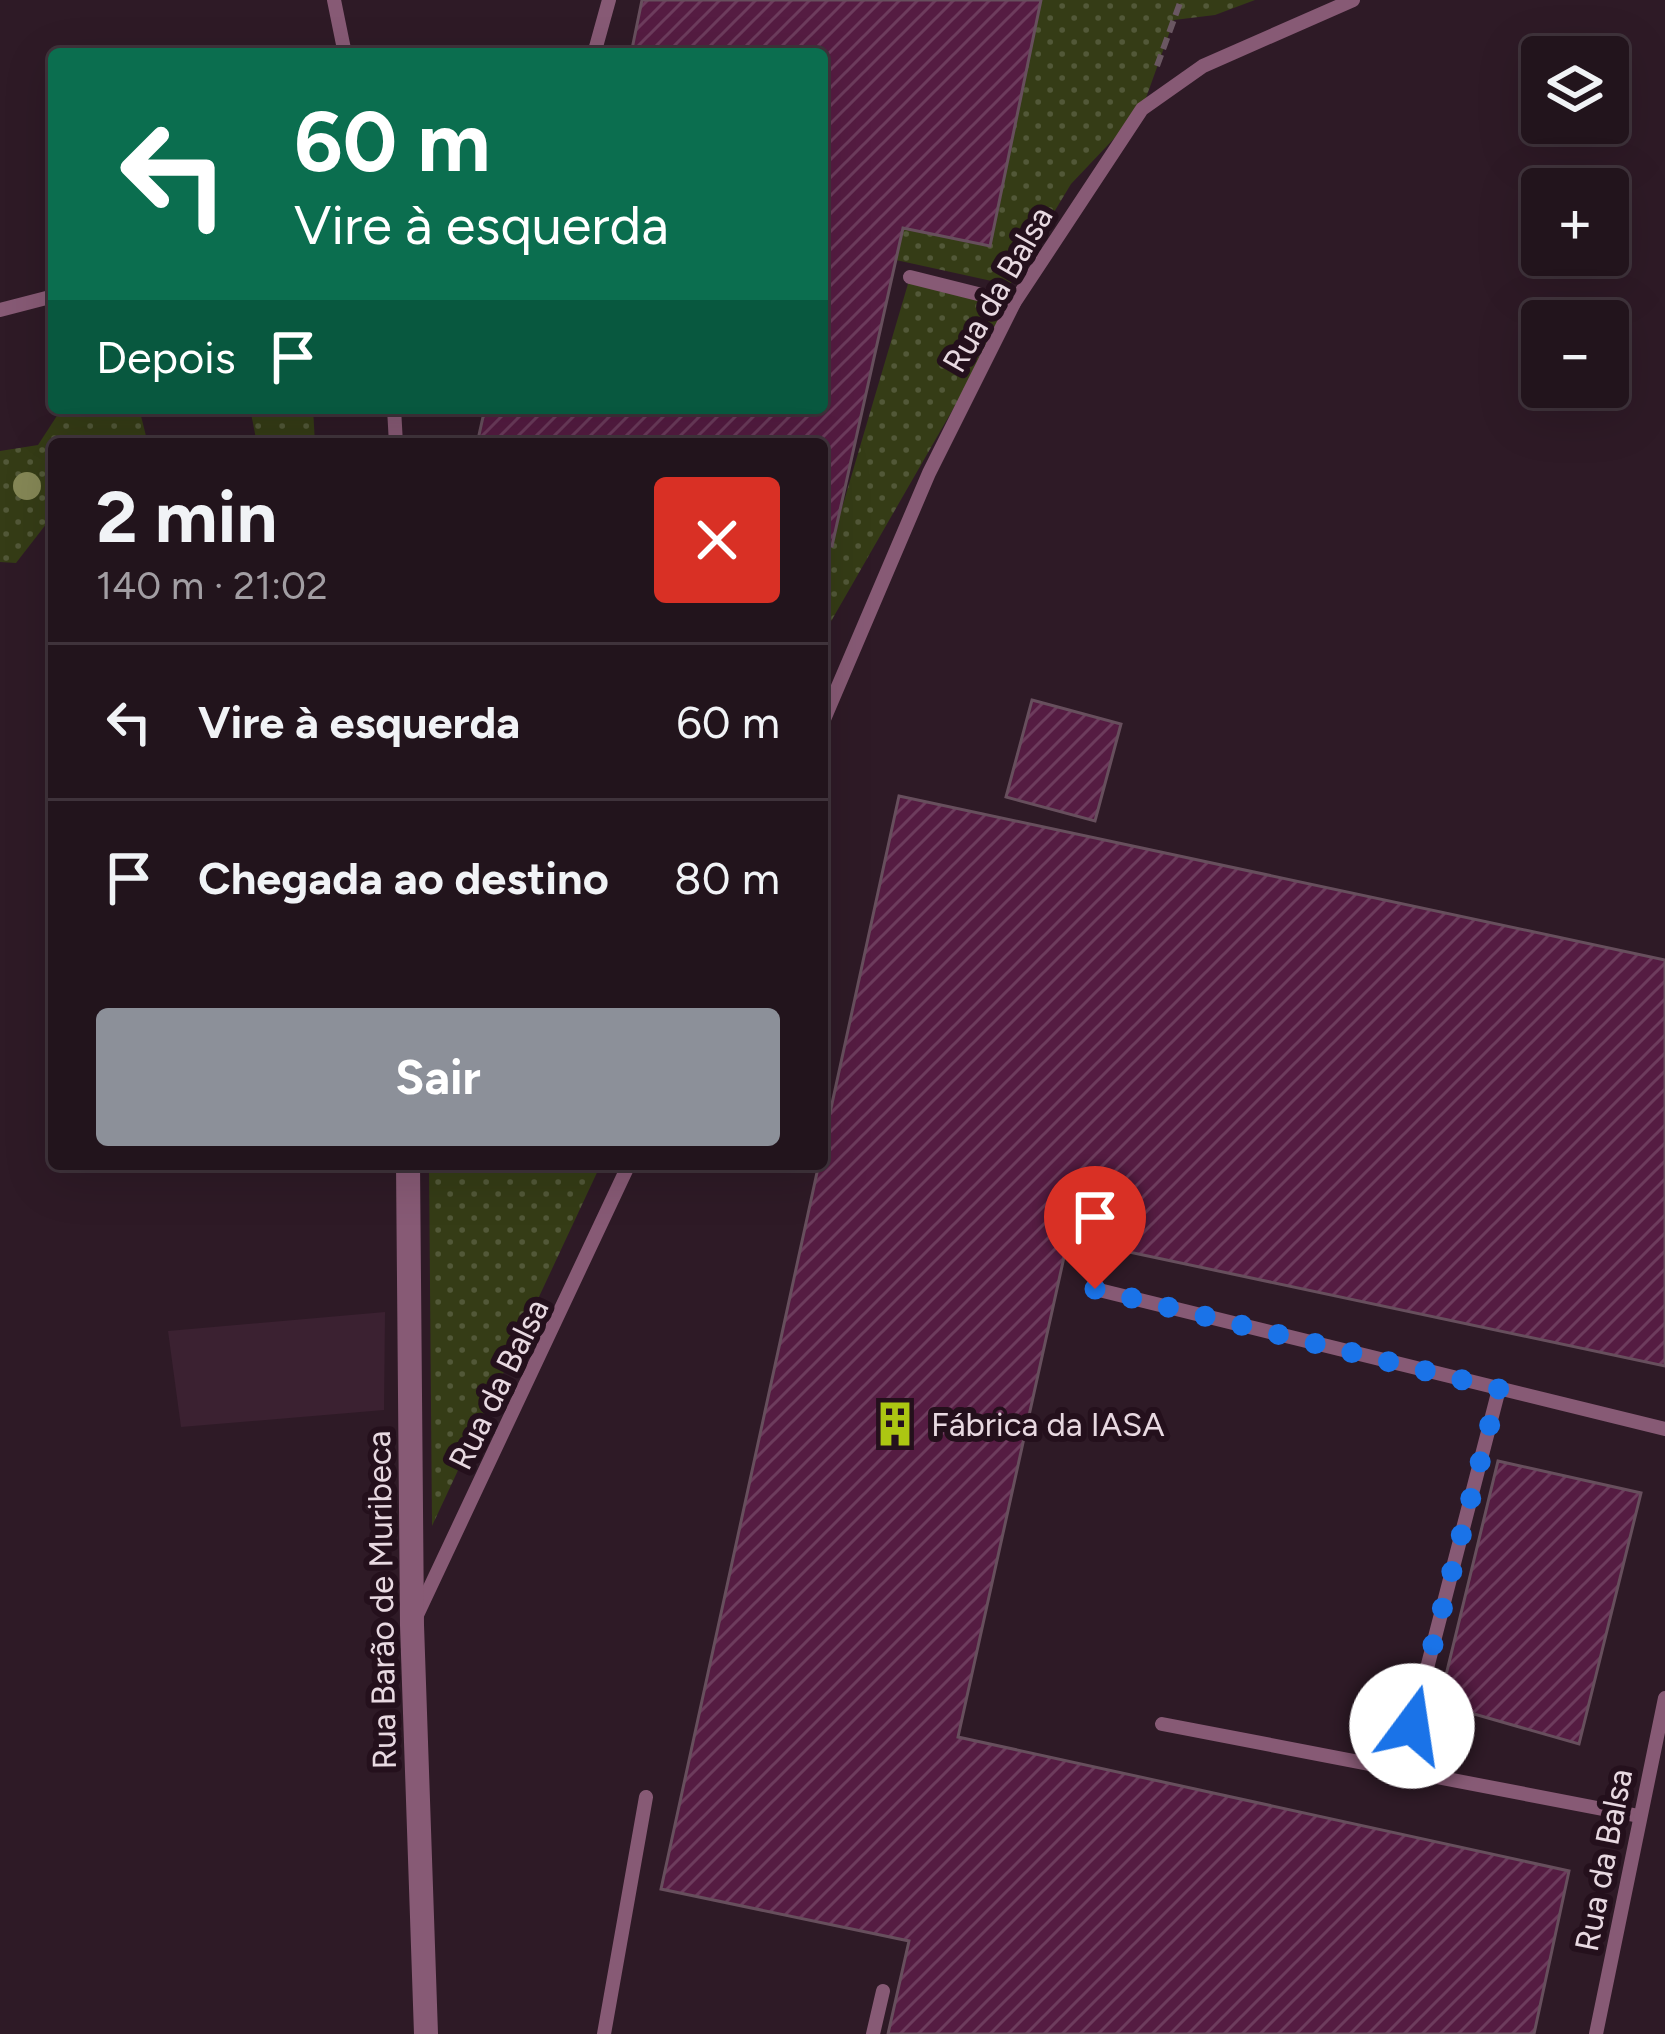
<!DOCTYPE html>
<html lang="pt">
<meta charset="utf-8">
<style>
:root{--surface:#22141c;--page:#2e2129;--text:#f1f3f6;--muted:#a29ea3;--line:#3f333b;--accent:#8c9099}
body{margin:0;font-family:Figtree,sans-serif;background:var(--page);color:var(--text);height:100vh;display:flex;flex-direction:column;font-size:45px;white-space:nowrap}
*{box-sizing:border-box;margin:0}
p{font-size:39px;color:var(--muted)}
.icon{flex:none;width:66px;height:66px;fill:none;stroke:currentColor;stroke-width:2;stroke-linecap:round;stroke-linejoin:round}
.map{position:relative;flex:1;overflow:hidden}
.side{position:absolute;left:48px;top:438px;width:780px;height:732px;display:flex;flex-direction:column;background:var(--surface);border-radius:12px;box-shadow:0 12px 48px #0002,0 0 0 3px var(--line)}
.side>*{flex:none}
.guide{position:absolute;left:48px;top:48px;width:780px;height:366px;border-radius:12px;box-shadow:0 12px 48px #0002,0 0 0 3px var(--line);background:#0b6e4f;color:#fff;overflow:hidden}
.buttons{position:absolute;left:1521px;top:36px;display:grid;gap:24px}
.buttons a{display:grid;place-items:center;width:108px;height:108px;border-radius:12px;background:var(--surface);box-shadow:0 12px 48px #0002,0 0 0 3px var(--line);font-size:60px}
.pin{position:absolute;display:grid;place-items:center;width:102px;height:102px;color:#fff;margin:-123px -51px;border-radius:50% 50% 50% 0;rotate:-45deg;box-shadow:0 0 12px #0007}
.pin .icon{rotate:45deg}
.me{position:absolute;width:132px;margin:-66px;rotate:14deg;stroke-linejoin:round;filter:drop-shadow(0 0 9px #0008)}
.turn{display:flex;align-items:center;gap:42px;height:252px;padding:0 48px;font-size:54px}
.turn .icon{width:156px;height:156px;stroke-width:2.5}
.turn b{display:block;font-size:84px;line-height:102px}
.then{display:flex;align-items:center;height:114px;padding:0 48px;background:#0003;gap:24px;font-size:45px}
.round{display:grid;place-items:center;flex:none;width:126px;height:126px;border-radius:12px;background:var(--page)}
.head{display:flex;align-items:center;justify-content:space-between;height:204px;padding:0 48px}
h1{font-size:72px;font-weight:700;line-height:90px}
.primary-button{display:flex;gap:24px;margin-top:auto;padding:24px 48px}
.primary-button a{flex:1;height:138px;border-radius:12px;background:var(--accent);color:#fff;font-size:48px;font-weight:700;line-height:138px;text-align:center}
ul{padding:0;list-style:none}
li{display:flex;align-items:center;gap:36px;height:156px;padding:0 48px;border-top:3px solid var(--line)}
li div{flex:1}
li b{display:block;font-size:45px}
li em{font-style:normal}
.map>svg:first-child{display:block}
</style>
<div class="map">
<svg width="1665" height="2034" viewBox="0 0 1665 2034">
<defs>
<pattern id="grass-dots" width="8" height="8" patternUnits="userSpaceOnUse" patternTransform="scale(3)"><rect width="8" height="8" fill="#353c16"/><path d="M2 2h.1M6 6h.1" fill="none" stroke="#525838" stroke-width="1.8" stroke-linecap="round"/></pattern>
<pattern id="building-hatch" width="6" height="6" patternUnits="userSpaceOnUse" patternTransform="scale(3)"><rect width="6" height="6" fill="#551c42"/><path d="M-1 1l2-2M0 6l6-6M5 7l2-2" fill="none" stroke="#6d3c5d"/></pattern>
</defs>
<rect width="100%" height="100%" fill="#2e1a26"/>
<polygon fill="#3b2131" points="385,1312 384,1410 181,1427 168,1331"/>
<g fill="url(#grass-dots)">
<polygon points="1041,0 1255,0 1215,15 1174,20 1142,109 1071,184 1010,285 896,260 903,228 990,245"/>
<polygon points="910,277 1014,303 822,637 822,544 831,545"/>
<polygon points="62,408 139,408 148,444 54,444 54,514 16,563 0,562 0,451 38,445"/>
<polygon points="250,408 313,408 315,444 257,444"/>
<polygon points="429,1164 601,1164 432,1526"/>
</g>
<g fill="url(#building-hatch)" stroke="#674f5d" stroke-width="3">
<polygon points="642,0 1041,0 990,246 903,228 832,546 822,544 822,444 477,444 485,408 822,408 822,54 631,54"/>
<polygon points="1032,700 1121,724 1095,821 1006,797"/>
<polygon points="899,796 1665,960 1665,1366 1068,1239 958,1737 1569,1871 1534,2034 888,2034 909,1941 661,1889"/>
<polygon points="1498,1461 1641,1493 1579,1744 1439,1704"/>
</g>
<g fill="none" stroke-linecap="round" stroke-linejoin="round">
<polyline stroke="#6a5762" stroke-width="6" stroke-dasharray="12 6" stroke-linecap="butt" points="1157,66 1181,0"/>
<g stroke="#875a75" stroke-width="14">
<polyline points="334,0 345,54"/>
<polyline points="594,54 609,0"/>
<polyline points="910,277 1014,303"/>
<polyline points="0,310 54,296"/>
<polyline points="394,408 396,444"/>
<polyline points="822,724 929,473 1014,303 1142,109 1203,66 1353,0"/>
<polyline points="1095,1289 1665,1429"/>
<polyline points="417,1615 629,1164"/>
<polyline points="1162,1724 1639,1816"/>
<polyline points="1401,1769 1499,1389"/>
<polyline points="604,2034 646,1797"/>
<polyline points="873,2034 883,1991"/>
<polyline points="1596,2034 1665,1698"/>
</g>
<polyline stroke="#875a75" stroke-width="24" points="408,1164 412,1625 426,2034"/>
</g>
<circle fill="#858756" cx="27" cy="486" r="14"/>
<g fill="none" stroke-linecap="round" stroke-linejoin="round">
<polyline stroke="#1a73e8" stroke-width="21" stroke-dasharray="0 37.8" points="1095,1289 1499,1389 1412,1726"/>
</g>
<defs>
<g id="building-bare" transform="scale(3.6)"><path d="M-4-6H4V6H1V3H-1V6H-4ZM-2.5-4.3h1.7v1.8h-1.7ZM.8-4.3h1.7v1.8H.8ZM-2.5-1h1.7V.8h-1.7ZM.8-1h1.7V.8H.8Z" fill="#acc612" stroke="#24101c" stroke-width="2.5" paint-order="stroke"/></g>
</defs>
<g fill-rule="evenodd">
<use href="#building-bare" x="895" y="1424"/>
</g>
<g text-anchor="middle" stroke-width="12" stroke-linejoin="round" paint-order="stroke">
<g font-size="33" fill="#e8d9e1" stroke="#24101c">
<text transform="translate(997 289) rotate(-60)" y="12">Rua da Balsa</text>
<text transform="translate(498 1384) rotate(-64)" y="12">Rua da Balsa</text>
<text transform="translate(381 1600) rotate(-91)" y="12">Rua Barão de Muribeca</text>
<text transform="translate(1603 1860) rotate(-79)" y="12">Rua da Balsa</text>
</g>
<g font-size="33" fill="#e8d9e1" stroke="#24101c" text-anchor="start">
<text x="931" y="1436">Fábrica da IASA</text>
</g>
</g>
</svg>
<div class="buttons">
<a><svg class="icon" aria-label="layers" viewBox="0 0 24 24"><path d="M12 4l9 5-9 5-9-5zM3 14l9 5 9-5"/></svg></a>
<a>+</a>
<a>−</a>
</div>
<div class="pin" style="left:1095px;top:1289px;background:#d93025"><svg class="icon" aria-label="arrive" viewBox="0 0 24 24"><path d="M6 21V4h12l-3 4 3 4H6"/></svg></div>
<svg class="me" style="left:1412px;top:1726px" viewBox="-20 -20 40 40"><circle r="19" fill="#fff"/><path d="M0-13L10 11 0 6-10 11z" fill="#1a73e8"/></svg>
<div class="guide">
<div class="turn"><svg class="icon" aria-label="left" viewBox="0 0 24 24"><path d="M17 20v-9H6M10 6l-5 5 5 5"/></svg><div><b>60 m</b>Vire à esquerda</div></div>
<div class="then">Depois<svg class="icon" aria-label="arrive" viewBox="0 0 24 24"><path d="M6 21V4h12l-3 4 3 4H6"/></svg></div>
</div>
<section class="side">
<div class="head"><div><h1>2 min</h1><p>140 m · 21:02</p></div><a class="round" style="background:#d93025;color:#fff"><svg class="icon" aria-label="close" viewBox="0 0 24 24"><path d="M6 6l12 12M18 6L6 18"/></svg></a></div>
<ul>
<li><svg class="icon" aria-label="left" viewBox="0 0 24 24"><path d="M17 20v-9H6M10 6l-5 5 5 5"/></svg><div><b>Vire à esquerda</b></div><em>60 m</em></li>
<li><svg class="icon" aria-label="arrive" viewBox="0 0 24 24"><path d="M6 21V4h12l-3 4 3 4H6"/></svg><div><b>Chegada ao destino</b></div><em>80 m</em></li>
</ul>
<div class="primary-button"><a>Sair</a></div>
</section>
</div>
